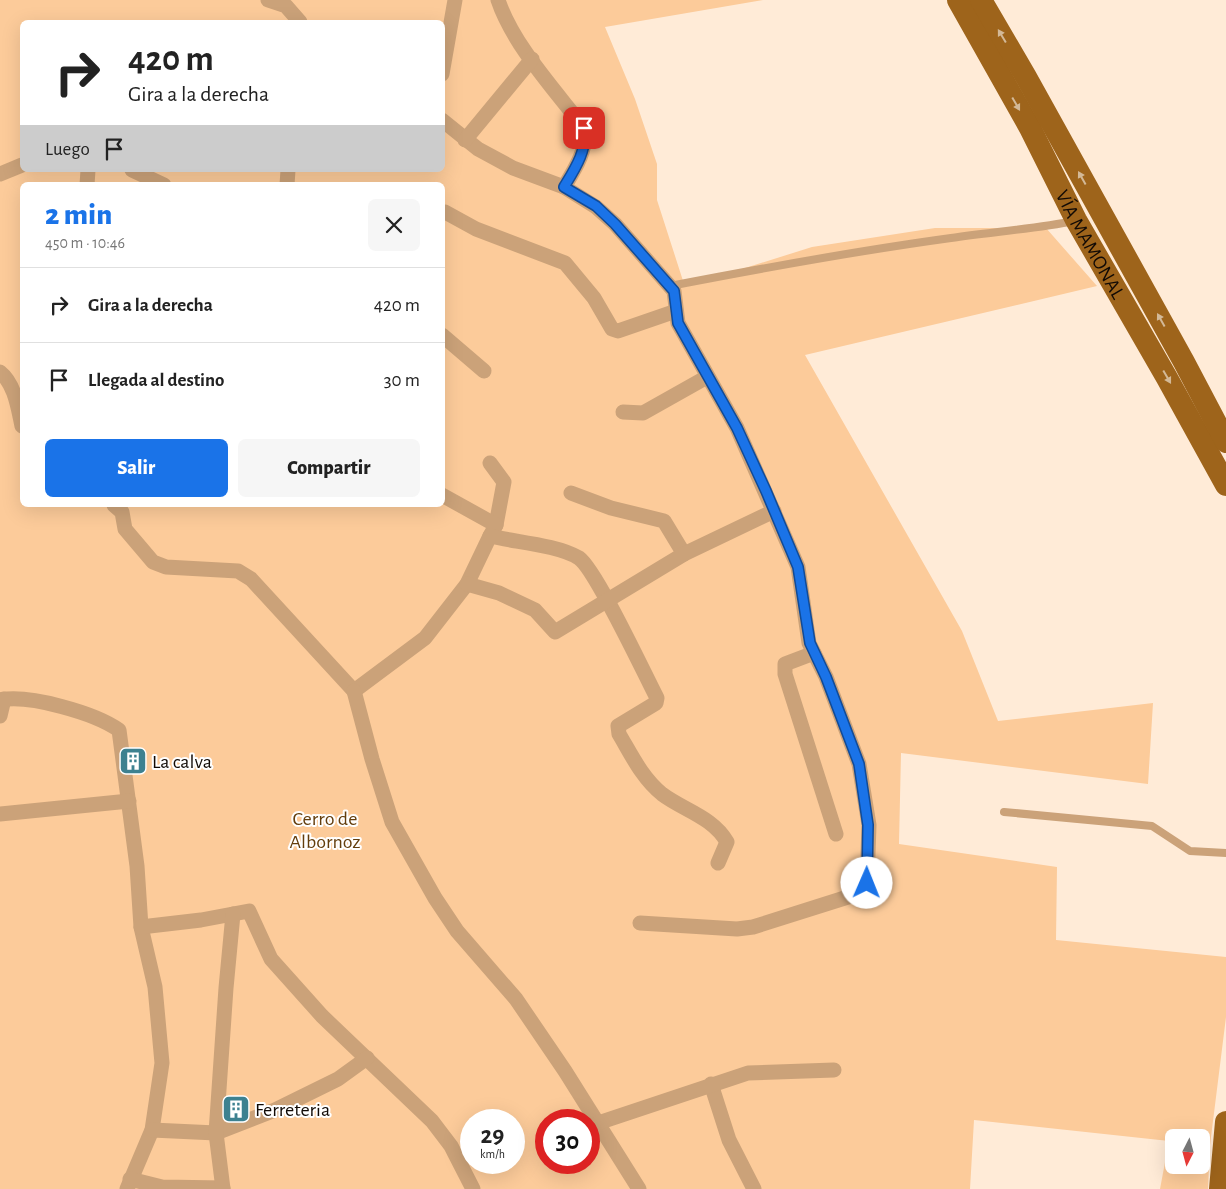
<!DOCTYPE html>
<html lang="es">
<meta charset="utf-8">
<style>
:root{--surface:#fff;--page:#f6f6f6;--text:#222;--muted:#767676;--line:#e0e0e0;--accent:#1a73e8}
body{margin:0;font-family:"Alegreya Sans",sans-serif;background:var(--page);color:var(--text);height:100vh;display:flex;flex-direction:column;font-size:19px;white-space:nowrap}
*{box-sizing:border-box;margin:0}
p{font-size:16px;color:var(--muted)}
.icon{flex:none;width:28px;height:28px;fill:none;stroke:currentColor;stroke-width:2;stroke-linecap:round;stroke-linejoin:round}
.map{position:relative;flex:1;overflow:hidden}
.sheet{position:absolute;left:20px;top:182px;width:425px;height:325px;display:flex;flex-direction:column;background:var(--surface);border-radius:8px;box-shadow:0 5px 20px #0002}
.sheet>*{flex:none}
.banner{position:absolute;left:20px;top:20px;width:425px;height:152px;border-radius:8px;box-shadow:0 5px 20px #0002;background:#fff;color:var(--text);overflow:hidden}
.needle{width:32px;rotate:186deg}
.buttons{position:absolute;left:1165px;top:1129px;display:grid;gap:10px}
.buttons a{display:grid;place-items:center;width:45px;height:45px;border-radius:8px;background:var(--surface);box-shadow:0 5px 20px #0002;font-size:25px}
.speed{position:absolute;left:460px;top:1109px;display:flex;gap:10px;font-size:25px;font-weight:700;text-align:center}
.speed>*{display:grid;place-content:center;width:65px;height:65px;border-radius:50%;background:var(--surface);box-shadow:0 5px 20px #0002;line-height:1}
.speed small{font-size:12px;font-weight:400}
.speed .limit{border:8px solid #d22;background:#fff;color:#111}
.pin{position:absolute;display:grid;place-items:center;width:42px;height:42px;color:#fff;margin:-21px;border-radius:10px;box-shadow:0 2px 8px #0006}
.me{position:absolute;width:55px;margin:-28px;rotate:1deg;stroke-linejoin:round;filter:drop-shadow(0 0 4px #0008)}
.turn{display:flex;align-items:center;gap:18px;height:105px;padding:0 25px;font-size:22px}
.turn .icon{width:65px;height:65px;stroke-width:2.5}
.turn b{display:block;font-size:35px;line-height:42px}
.then{display:flex;align-items:center;height:48px;padding:0 25px;background:#0003;gap:10px;font-size:19px}
.round{display:grid;place-items:center;flex:none;width:52px;height:52px;border-radius:8px;background:var(--page)}
.headline{display:flex;align-items:center;justify-content:space-between;height:85px;padding:0 25px}
h1{font-size:30px;font-weight:800;line-height:38px;color:var(--accent)}
.primary-button{display:flex;gap:10px;margin-top:auto;padding:10px 25px}
.primary-button a{flex:1;height:58px;border-radius:8px;background:var(--accent);color:#fff;font-size:20px;font-weight:800;line-height:58px;text-align:center}
.primary-button a+a{background:var(--page);color:var(--text)}
ul{padding:0;list-style:none}
li{display:flex;align-items:center;gap:15px;height:75px;padding:0 25px;border-top:1px solid var(--line)}
li div{flex:1}
li b{display:block;font-size:19px}
li em{font-style:normal}
.map>svg:first-child{display:block}
</style>
<div class="map">
<svg width="1226" height="1189" viewBox="0 0 1226 1189">
<rect width="100%" height="100%" fill="#ffebd7"/>
<path fill="#fccb9a" fill-rule="evenodd" d="M0,0H763L605,27L635,99L657,164V200L685,287L812,247L935,228H1046L1097,286L805,355L962,631L998,721L1153,703L1148,784L901,753L899,844L1057,867L1056,940L1226,957V1017L1210,1145L1208,1189H1160L1169,1141L974,1120L970,1189H0ZM22,22H442V170H22ZM22,185H442V505H22ZM471,1120H514V1162H471ZM546,1120H589V1162H546ZM1174,1138H1201V1165H1174Z"/>
<g fill="none" stroke-linecap="round" stroke-linejoin="round">
<g stroke="#cba279" stroke-width="8">
<path d="M670,286C763,268 856,251 951,238C992,232 1033,229 1075,221"/>
<polyline points="1004,812 1152,826 1190,851 1226,853"/>
</g>
<g stroke="#cba279" stroke-width="15">
<polyline points="268,0 286,6 300,22"/>
<path d="M498,0C513,45 555,90 584,128C588,149 575,169 564,187"/>
<polyline points="442,74 455,0"/>
<polyline points="442,120 478,149 513,168 564,187 596,207 615,224 674,291 678,323 737,428 798,567 809,643 826,677 859,764 869,825 867,883 865,888 851,896 753,927 737,929 640,923"/>
<polyline points="465,140 532,59"/>
<polyline points="132,170 164,185"/>
<polyline points="0,174 22,165"/>
<polyline points="87,185 88,170"/>
<polyline points="287,185 288,170"/>
<polyline points="445,212 476,229 565,263 594,298 612,329 618,331 676,311"/>
<polyline points="442,335 484,371"/>
<path d="M0,372C15,384 18,408 22,426"/>
<polyline points="623,412 643,413 707,377"/>
<polyline points="490,463 504,482 496,525 490,536"/>
<polyline points="571,493 611,508 664,521 684,554"/>
<polyline points="442,495 496,525"/>
<path d="M114,505L122,512L125,529L153,562L166,567L238,571L251,579L354,691L425,638L467,584L490,536C515,542 558,545 579,558C596,570 644,673 657,698L656,703L618,726L619,734C631,754 642,778 662,794C683,810 713,817 727,842L718,863"/>
<polyline points="467,584 499,593 535,610 555,632 684,554 774,511"/>
<polyline points="814,653 785,664 785,674 836,834"/>
<polyline points="354,691 372,759 392,822 435,898 457,931 516,999 565,1071 639,1189"/>
<path d="M0,700C29,694 95,713 119,730L137,866L141,927L155,987L162,1063L152,1130L127,1189"/>
<polyline points="0,716 4,699"/>
<polyline points="0,814 129,801"/>
<polyline points="141,927 201,920 249,911 271,959 322,1016 432,1121 451,1146 473,1189"/>
<polyline points="711,1084 729,1140 754,1189"/>
<polyline points="598,1123 748,1073 834,1070"/>
<polyline points="152,1130 216,1133 275,1110 338,1079 367,1058"/>
<polyline points="130,1179 162,1187 223,1188"/>
<polyline points="223,1189 216,1133 226,988 233,914"/>
</g>
<g stroke="#9e641b" stroke-width="22">
<path id="s1" d="M958,0L1030,128L1076,220L1167,378L1226,485"/>
<polyline points="981,0 1026,77 1184,362 1226,442"/>
<polyline points="1220,1189 1226,1122"/>
</g>
</g>
<defs><path id="oneway-solid" d="M-6-.8H1V-3.2L6.5 0L1 3.2V.8H-6Z" transform="scale(1.25)"/></defs>
<g fill="#d3b998">
<use href="#oneway-solid" transform="translate(1002 36) rotate(-121)"/>
<use href="#oneway-solid" transform="translate(1016 104) rotate(60)"/>
<use href="#oneway-solid" transform="translate(1082 178) rotate(-119)"/>
<use href="#oneway-solid" transform="translate(1161 320) rotate(-119)"/>
<use href="#oneway-solid" transform="translate(1167 377) rotate(60)"/>
</g>
<g fill="none" stroke-linecap="round" stroke-linejoin="round">
<g stroke="#114b97" stroke-width="12">
<path id="route" d="M584,128C588,149 575,169 564,187L596,206L615,224L674,291L678,323L737,428L766,491L798,567L810,643L826,677L859,764L868,825L867,883"/>
</g>
<use href="#route" stroke="#1a73e8" stroke-width="9"/>
</g>
<defs>
<g id="building-square" transform="scale(1.4375)"><rect x="-9" y="-9" width="18" height="18" rx="4" fill="#3d8190" stroke="#fff"/><path d="M-4-6H4V6H1V3H-1V6H-4ZM-2.5-4.3h1.7v1.8h-1.7ZM.8-4.3h1.7v1.8H.8ZM-2.5-1h1.7V.8h-1.7ZM.8-1h1.7V.8H.8Z" fill="#fff"/></g>
</defs>
<g fill-rule="evenodd">
<use href="#building-square" x="133" y="761"/>
<use href="#building-square" x="236" y="1109"/>
</g>
<g text-anchor="middle" stroke-width="4" stroke-linejoin="round" paint-order="stroke">
<g font-size="20" fill="#110a05" stroke="#fff">
<text dy="7" stroke="none"><textPath href="#s1" startOffset="278">VÍA MAMONAL</textPath></text>
</g>
<g font-size="20" fill="#110a05" stroke="#fff" text-anchor="start">
<text x="152" y="768">La calva</text>
<text x="255" y="1116">Ferreteria</text>
</g>
<g font-size="20" fill="#633d0c" stroke="#fff">
<text x="325" y="825">Cerro de<tspan x="325" dy="23">Albornoz</tspan></text>
</g>
</g>
</svg>
<div class="buttons">
<a><svg class="needle" viewBox="-14 -14 28 28"><path d="M0-13l5 13h-10z" fill="#e53935"/><path d="M0 13l5-13h-10z" fill="#767676"/></svg></a>
</div>
<div class="speed"><div>29<small>km/h</small></div><div class="limit">30</div></div>
<div class="pin" style="left:584px;top:128px;background:#d93025"><svg class="icon" aria-label="arrive" viewBox="0 0 24 24"><path d="M6 21V4h12l-3 4 3 4H6"/></svg></div>
<svg class="me" style="left:867px;top:883px" viewBox="-20 -20 40 40"><circle r="19" fill="#fff"/><path d="M0-13L10 11 0 6-10 11z" fill="#1a73e8"/></svg>
<div class="banner">
<div class="turn"><svg class="icon" aria-label="right" viewBox="0 0 24 24"><path d="M7 20v-9h11M14 6l5 5-5 5"/></svg><div><b>420 m</b>Gira a la derecha</div></div>
<div class="then">Luego<svg class="icon" aria-label="arrive" viewBox="0 0 24 24"><path d="M6 21V4h12l-3 4 3 4H6"/></svg></div>
</div>
<section class="sheet">
<div class="headline"><div><h1>2 min</h1><p>450 m · 10:46</p></div><a class="round"><svg class="icon" aria-label="close" viewBox="0 0 24 24"><path d="M6 6l12 12M18 6L6 18"/></svg></a></div>
<ul>
<li><svg class="icon" aria-label="right" viewBox="0 0 24 24"><path d="M7 20v-9h11M14 6l5 5-5 5"/></svg><div><b>Gira a la derecha</b></div><em>420 m</em></li>
<li><svg class="icon" aria-label="arrive" viewBox="0 0 24 24"><path d="M6 21V4h12l-3 4 3 4H6"/></svg><div><b>Llegada al destino</b></div><em>30 m</em></li>
</ul>
<div class="primary-button"><a>Salir</a><a>Compartir</a></div>
</section>
</div>
